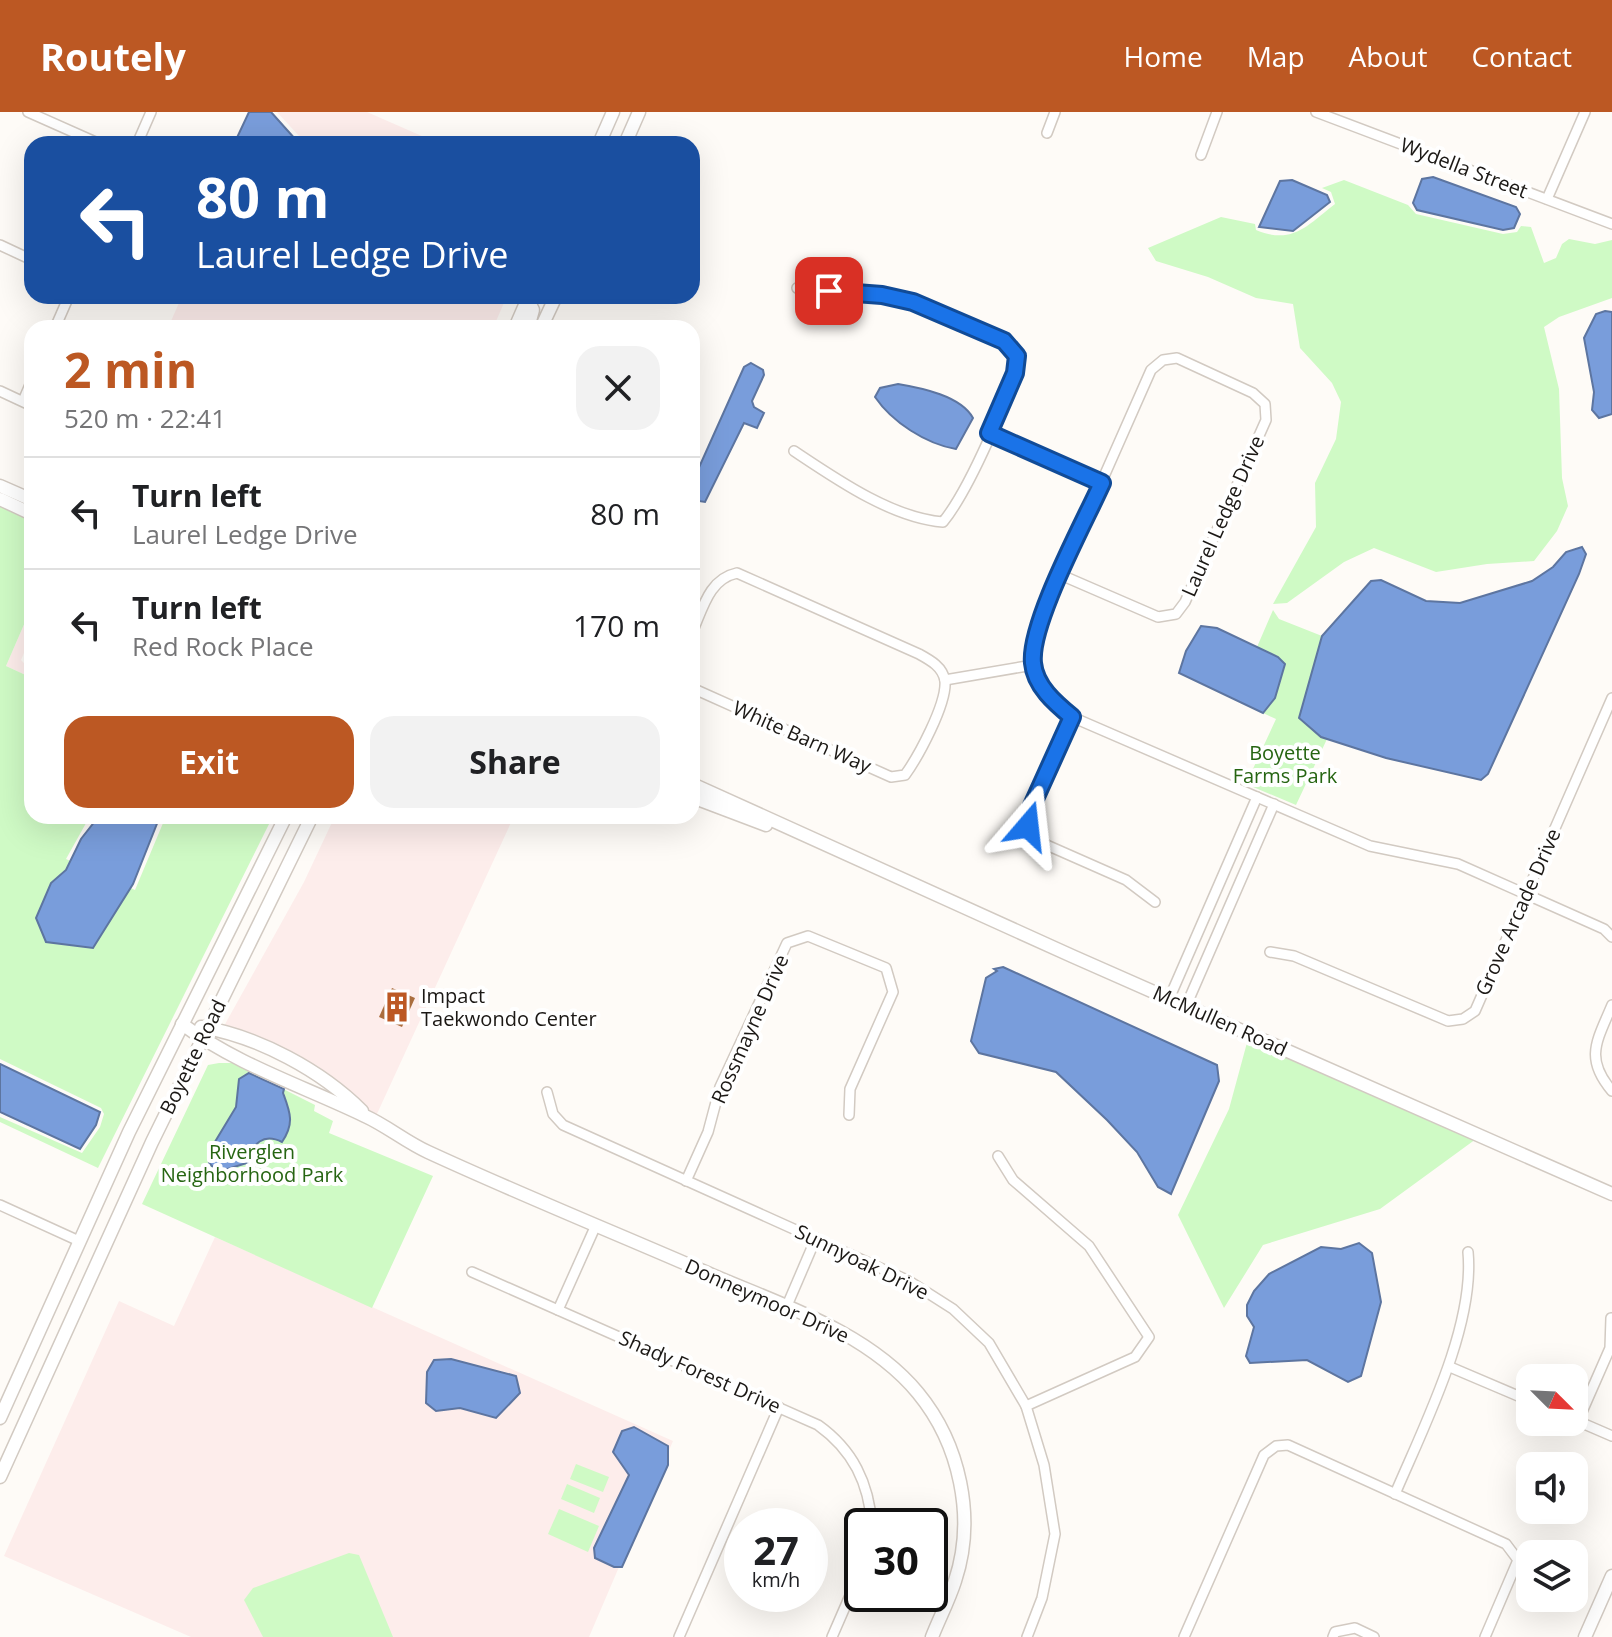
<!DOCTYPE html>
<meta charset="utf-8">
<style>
:root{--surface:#fff;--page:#f2f2f2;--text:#202124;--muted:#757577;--line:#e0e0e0;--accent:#bc5823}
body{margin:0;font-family:"Open Sans",sans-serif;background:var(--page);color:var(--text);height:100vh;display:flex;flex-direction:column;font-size:30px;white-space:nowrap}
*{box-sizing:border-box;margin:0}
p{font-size:26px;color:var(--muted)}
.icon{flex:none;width:44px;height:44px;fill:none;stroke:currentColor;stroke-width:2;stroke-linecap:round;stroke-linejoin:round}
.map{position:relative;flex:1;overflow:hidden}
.sheet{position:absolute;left:24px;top:208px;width:676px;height:504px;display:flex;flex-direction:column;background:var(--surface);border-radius:24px;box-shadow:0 8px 32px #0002}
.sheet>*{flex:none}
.hud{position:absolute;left:24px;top:24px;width:676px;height:168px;border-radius:24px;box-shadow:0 8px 32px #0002;background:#1a4fa0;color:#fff;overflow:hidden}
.needle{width:52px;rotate:114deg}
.fabs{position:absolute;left:1516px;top:1252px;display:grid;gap:16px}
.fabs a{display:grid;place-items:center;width:72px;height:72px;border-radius:16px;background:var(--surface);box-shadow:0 8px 32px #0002;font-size:40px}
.speed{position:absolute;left:724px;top:1396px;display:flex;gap:16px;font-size:40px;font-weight:700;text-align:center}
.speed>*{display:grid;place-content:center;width:104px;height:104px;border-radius:50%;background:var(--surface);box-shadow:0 8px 32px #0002;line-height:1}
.speed small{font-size:20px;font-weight:400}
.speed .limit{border:4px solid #111;border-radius:12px;background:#fff;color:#111}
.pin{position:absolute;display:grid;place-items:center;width:68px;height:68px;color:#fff;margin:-34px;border-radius:16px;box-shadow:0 4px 12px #0006}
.me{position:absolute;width:88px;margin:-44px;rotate:17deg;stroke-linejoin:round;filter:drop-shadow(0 0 6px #0008)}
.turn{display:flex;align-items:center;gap:28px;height:168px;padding:0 40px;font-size:36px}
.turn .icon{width:104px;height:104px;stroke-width:2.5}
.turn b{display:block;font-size:56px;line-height:68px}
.round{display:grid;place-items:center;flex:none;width:84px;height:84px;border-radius:24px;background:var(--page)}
.head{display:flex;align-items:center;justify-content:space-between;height:136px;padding:0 40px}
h1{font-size:48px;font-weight:700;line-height:60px;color:var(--accent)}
.button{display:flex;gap:16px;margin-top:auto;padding:16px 40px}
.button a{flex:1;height:92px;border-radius:24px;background:var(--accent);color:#fff;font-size:32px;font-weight:700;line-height:92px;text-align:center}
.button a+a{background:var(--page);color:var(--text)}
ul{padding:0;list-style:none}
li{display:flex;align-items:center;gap:24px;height:112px;padding:0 40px;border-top:2px solid var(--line)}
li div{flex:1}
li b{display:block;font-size:30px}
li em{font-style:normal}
header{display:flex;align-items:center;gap:48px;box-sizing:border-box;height:112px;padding:0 40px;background:var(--accent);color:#fff}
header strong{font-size:38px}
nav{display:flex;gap:44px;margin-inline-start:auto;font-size:28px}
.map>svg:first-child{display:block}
</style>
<header>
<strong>Routely</strong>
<nav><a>Home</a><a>Map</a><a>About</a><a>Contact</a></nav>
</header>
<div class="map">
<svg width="1612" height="1525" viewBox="0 0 1612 1525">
<rect width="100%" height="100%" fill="#fefbf7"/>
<g fill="#fdedeb">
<polygon points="277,0 367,0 440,32 299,32 300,25"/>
<polygon points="182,184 507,184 493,216 168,216"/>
<polygon points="32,494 32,522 21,548 32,560 32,566 6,554"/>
<polygon points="335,704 514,704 376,1004 319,955 224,914 304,770"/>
<polygon points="215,1125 673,1329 589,1525 191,1525 4,1444 119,1189 174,1214"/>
</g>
<g fill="#cffac5">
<path d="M1344,68L1408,93L1416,102L1503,122L1517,120L1521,114L1531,115L1544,151L1556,146L1562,132L1569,127L1595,132L1612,128V186L1559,205L1544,215L1559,277L1562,366L1568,394L1557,419L1534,449L1487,452L1436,460L1374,436L1344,450L1287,491L1273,492L1316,415L1315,371L1336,327L1341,290L1332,271L1300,236L1293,192L1256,186L1208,165L1156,149L1148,136L1221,105L1255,112L1256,118C1292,133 1307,114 1335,92L1331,80L1322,76Z"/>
<polygon points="0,393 32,407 32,494 6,554 32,566 32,704 90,704 66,747 135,778 166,704 273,704 98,1056 0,1010 0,1005 82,1041 100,1015 104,1002 101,996 0,947"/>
<polygon points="1273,498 1279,507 1322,524 1315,552 1321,625 1327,627 1296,693 1246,672 1276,607 1263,601 1275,586 1278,545 1257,535"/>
<polygon points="1248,927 1476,1027 1380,1097 1263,1133 1224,1196 1178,1103 1229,997"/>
<polygon points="219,951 232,951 315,993 314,999 333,1009 329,1021 433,1064 372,1196 142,1092 208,953"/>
<polygon points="576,1352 609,1365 603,1380 570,1367"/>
<polygon points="567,1372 600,1386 594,1401 561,1387"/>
<polygon points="559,1397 599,1414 588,1440 548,1422"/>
<polygon points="349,1441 359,1443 393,1525 263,1525 244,1488 253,1476"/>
</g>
<g fill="#799ddb" stroke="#5d75a0" stroke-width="2">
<polygon points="249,0 271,0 296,28 294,32 234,32"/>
<polygon points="1433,65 1516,95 1520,102 1514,116 1503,118 1417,98 1413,91 1422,67"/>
<polygon points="1292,68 1327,83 1330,90 1293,119 1259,115 1280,69"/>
<polygon points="1605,199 1612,200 1612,302 1599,306 1592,298 1594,280 1584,226 1596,202"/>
<polygon points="751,251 763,258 764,263 752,289 754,295 764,301 757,316 744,311 705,390 692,388 692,371 744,255"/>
<path d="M898,272C922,276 961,284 973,306L956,337C926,332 892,310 875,285L880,276Z"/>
<polygon points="1582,435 1586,442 1579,462 1488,662 1481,668 1386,646 1321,625 1299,606 1322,524 1371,469 1381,468 1426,489 1460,491 1532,469 1553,455 1566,440"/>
<polygon points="1201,514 1217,516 1278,545 1285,552 1275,586 1263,601 1179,561 1186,539"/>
<polygon points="99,704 160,704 133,772 93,836 46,830 36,806 51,771 66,758 81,727"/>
<polygon points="1003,855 1217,953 1219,969 1171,1082 1158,1075 1137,1040 1107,1008 1056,960 979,941 971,929 986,866 997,859 994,857"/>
<polygon points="0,952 100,1000 96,1013 80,1037 0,1000"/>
<path d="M249,961L284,977L283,981C290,1000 295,1011 282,1030C264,1021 251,1031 250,1050L218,1060L209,1051L210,1038L236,995L239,967Z"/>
<polygon points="1359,1131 1372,1141 1381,1190 1361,1264 1348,1270 1307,1248 1250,1251 1246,1244 1254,1215 1247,1204 1247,1193 1254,1179 1269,1162 1321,1135 1341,1137"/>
<polygon points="451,1247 516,1264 520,1281 496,1306 460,1296 436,1299 426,1291 427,1260 434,1248"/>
<polygon points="634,1315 668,1334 668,1353 622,1455 614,1455 595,1446 594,1436 629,1363 613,1340 622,1319"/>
</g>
<polygon fill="#aa6d3d" points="392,876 415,886 402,915 379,905"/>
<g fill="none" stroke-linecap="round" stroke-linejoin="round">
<g stroke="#d2cac2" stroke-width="12">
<g id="street">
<polyline points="28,0 100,32"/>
<polyline points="1316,0 1612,112"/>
<polyline points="1047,21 1055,0"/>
<polyline points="137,32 151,0"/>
<polyline points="1201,43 1217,0"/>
<polyline points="1547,87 1585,0"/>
<polyline points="0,133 32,148"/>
<polyline points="55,216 69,184"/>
<polyline points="0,279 32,294"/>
<polyline points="23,289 32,268"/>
<polyline points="989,321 1102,371"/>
<path d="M794,339C836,367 892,406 943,410C968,379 1012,283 1017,244L1004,229L913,190L882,183L797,176"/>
<path d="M1061,463L1158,505L1176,502L1185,490L1266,308L1265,292L1253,281L1177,246L1163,248L1151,258L1037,516C1030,559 1038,578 1072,605L1370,734L1458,752L1604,817L1612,825"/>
<path d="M692,521C703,496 709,467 737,461L919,542C930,548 943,555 945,569C947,592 918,645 905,663L891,665L692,576"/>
<polyline points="945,568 1033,553"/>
<polyline points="1072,605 1030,698 1028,714 1033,727 1126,768 1155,790"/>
<polyline points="1270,840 1294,844 1448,909 1463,907 1475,899 1612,586"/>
<polyline points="1169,887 1257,685"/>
<path d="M1612,893C1597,929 1584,946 1612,979"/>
<polyline points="1186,894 1274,692"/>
<polyline points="547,980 553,1002 563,1013 909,1169 953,1197 989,1231 1026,1294 1044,1353 1055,1422 1042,1486 1027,1525"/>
<polyline points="998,1044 1013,1068 1089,1134 1149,1225 1135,1245 1026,1294"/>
<polyline points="686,1069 708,1020 720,975 787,831 808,824 886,856 893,880 850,977 849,1003"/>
<polyline points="0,1093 79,1129"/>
<path d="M472,1160L818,1313C853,1338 869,1371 872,1414"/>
<polyline points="786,1196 816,1126"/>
<polyline points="558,1198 596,1113"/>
<polyline points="1450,1255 1530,1289"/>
<polyline points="1575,1308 1612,1324"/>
<polyline points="1578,1309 1610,1236 1611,1206"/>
<path d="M1395,1382C1424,1314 1475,1214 1468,1140"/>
<polyline points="679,1525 779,1295"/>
<polyline points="832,1525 862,1456"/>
<polyline points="1184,1525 1264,1343 1276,1334 1288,1333 1506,1432 1518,1448 1485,1525"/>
<polyline points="1333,1525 1335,1520 1355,1516 1374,1525"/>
</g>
</g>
<g stroke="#d2cac2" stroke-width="15">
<g id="secondary">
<polyline points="599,32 613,0"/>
<polyline points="625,32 639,0"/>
<polyline points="528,188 533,198 528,216"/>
<polyline points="515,216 529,184"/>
<polyline points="541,216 556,184"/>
<polyline points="0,374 32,388"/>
<polyline points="0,387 32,402"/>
<polyline points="692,672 1072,844 1612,1082"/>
<polyline points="692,685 766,713"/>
<path d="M182,912C237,953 303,974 365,1004C387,1014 406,1030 428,1040C519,1082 613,1120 705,1160C778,1192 866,1218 918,1281C960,1332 976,1406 955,1469C949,1488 939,1507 932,1525"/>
<path d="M201,915C258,924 322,959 362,999"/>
<polyline points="0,1306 129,1020 286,704"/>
<polyline points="0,1365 152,1030 312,704"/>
<polyline points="1585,1525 1612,1464"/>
</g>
</g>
<use href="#street" stroke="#fff" stroke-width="9"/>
<use href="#secondary" stroke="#fff" stroke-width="12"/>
</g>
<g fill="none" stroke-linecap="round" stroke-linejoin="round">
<g stroke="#114b97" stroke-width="20">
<path id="route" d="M829,179L882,183L913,190L1004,229L1017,244L1015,261L989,321L1102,371C1084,411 1029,512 1033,551C1035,574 1055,591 1072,605L1030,698L1028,714"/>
</g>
<use href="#route" stroke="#1a73e8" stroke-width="14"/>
</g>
<defs>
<g id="building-bare" transform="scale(2.4)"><path d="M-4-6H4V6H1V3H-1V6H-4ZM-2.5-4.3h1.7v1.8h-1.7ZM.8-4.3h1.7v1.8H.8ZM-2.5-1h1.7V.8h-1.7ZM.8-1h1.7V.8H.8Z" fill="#bc5823" stroke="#fff" stroke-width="2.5" paint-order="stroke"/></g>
</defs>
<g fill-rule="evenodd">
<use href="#building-bare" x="397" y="895"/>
</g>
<g text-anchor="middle" stroke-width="8" stroke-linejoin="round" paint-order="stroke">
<g font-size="20" fill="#1b1815" stroke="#fff">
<text transform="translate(1464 56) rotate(21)" y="7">Wydella Street</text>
<text transform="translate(1223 404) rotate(-66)" y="7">Laurel Ledge Drive</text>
<text transform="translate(802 625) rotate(24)" y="7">White Barn Way</text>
<text transform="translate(1518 800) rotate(-66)" y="7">Grove Arcade Drive</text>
<text transform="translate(1220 909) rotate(24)" y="7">McMullen Road</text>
<text transform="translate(750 917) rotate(-66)" y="7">Rossmayne Drive</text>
<text transform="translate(193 945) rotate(-64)" y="7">Boyette Road</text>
<text transform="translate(862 1150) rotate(26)" y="7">Sunnyoak Drive</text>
<text transform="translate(767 1189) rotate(24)" y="7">Donneymoor Drive</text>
<text transform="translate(700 1260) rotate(24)" y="7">Shady Forest Drive</text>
</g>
<g font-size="20" fill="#266512" stroke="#fff">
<text x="1285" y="648">Boyette<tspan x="1285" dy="23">Farms Park</tspan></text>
<text x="252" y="1047">Riverglen<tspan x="252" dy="23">Neighborhood Park</tspan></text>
</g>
<g font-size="20" fill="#1b1815" stroke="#fff" text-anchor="start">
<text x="421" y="891">Impact<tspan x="421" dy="23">Taekwondo Center</tspan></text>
</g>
</g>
</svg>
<div class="fabs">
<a><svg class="needle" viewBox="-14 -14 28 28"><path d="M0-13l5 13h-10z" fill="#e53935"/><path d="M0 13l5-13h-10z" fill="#757577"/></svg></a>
<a><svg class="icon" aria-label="sound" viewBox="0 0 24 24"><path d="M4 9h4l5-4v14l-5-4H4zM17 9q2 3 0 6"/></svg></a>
<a><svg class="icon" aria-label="layers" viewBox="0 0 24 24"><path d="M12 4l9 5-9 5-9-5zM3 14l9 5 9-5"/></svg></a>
</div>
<div class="speed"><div>27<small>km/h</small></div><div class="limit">30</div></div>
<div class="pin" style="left:829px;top:179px;background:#d93025"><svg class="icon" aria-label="arrive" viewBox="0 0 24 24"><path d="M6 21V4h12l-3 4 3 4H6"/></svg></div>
<svg class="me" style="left:1028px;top:714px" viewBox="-20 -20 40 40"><path d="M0-17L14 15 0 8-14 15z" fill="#1a73e8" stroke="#fff" stroke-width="4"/></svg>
<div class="hud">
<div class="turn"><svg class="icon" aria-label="left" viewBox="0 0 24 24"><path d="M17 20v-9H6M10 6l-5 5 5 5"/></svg><div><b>80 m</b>Laurel Ledge Drive</div></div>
</div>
<section class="sheet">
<div class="head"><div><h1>2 min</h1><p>520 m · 22:41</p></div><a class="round"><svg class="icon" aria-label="close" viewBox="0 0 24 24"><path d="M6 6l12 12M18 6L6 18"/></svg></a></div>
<ul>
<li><svg class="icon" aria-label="left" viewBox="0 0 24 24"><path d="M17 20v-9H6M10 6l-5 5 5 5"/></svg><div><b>Turn left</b><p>Laurel Ledge Drive</p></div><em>80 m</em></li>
<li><svg class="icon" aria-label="left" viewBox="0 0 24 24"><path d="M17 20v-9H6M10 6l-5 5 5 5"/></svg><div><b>Turn left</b><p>Red Rock Place</p></div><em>170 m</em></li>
</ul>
<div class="button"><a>Exit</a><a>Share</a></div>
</section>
</div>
